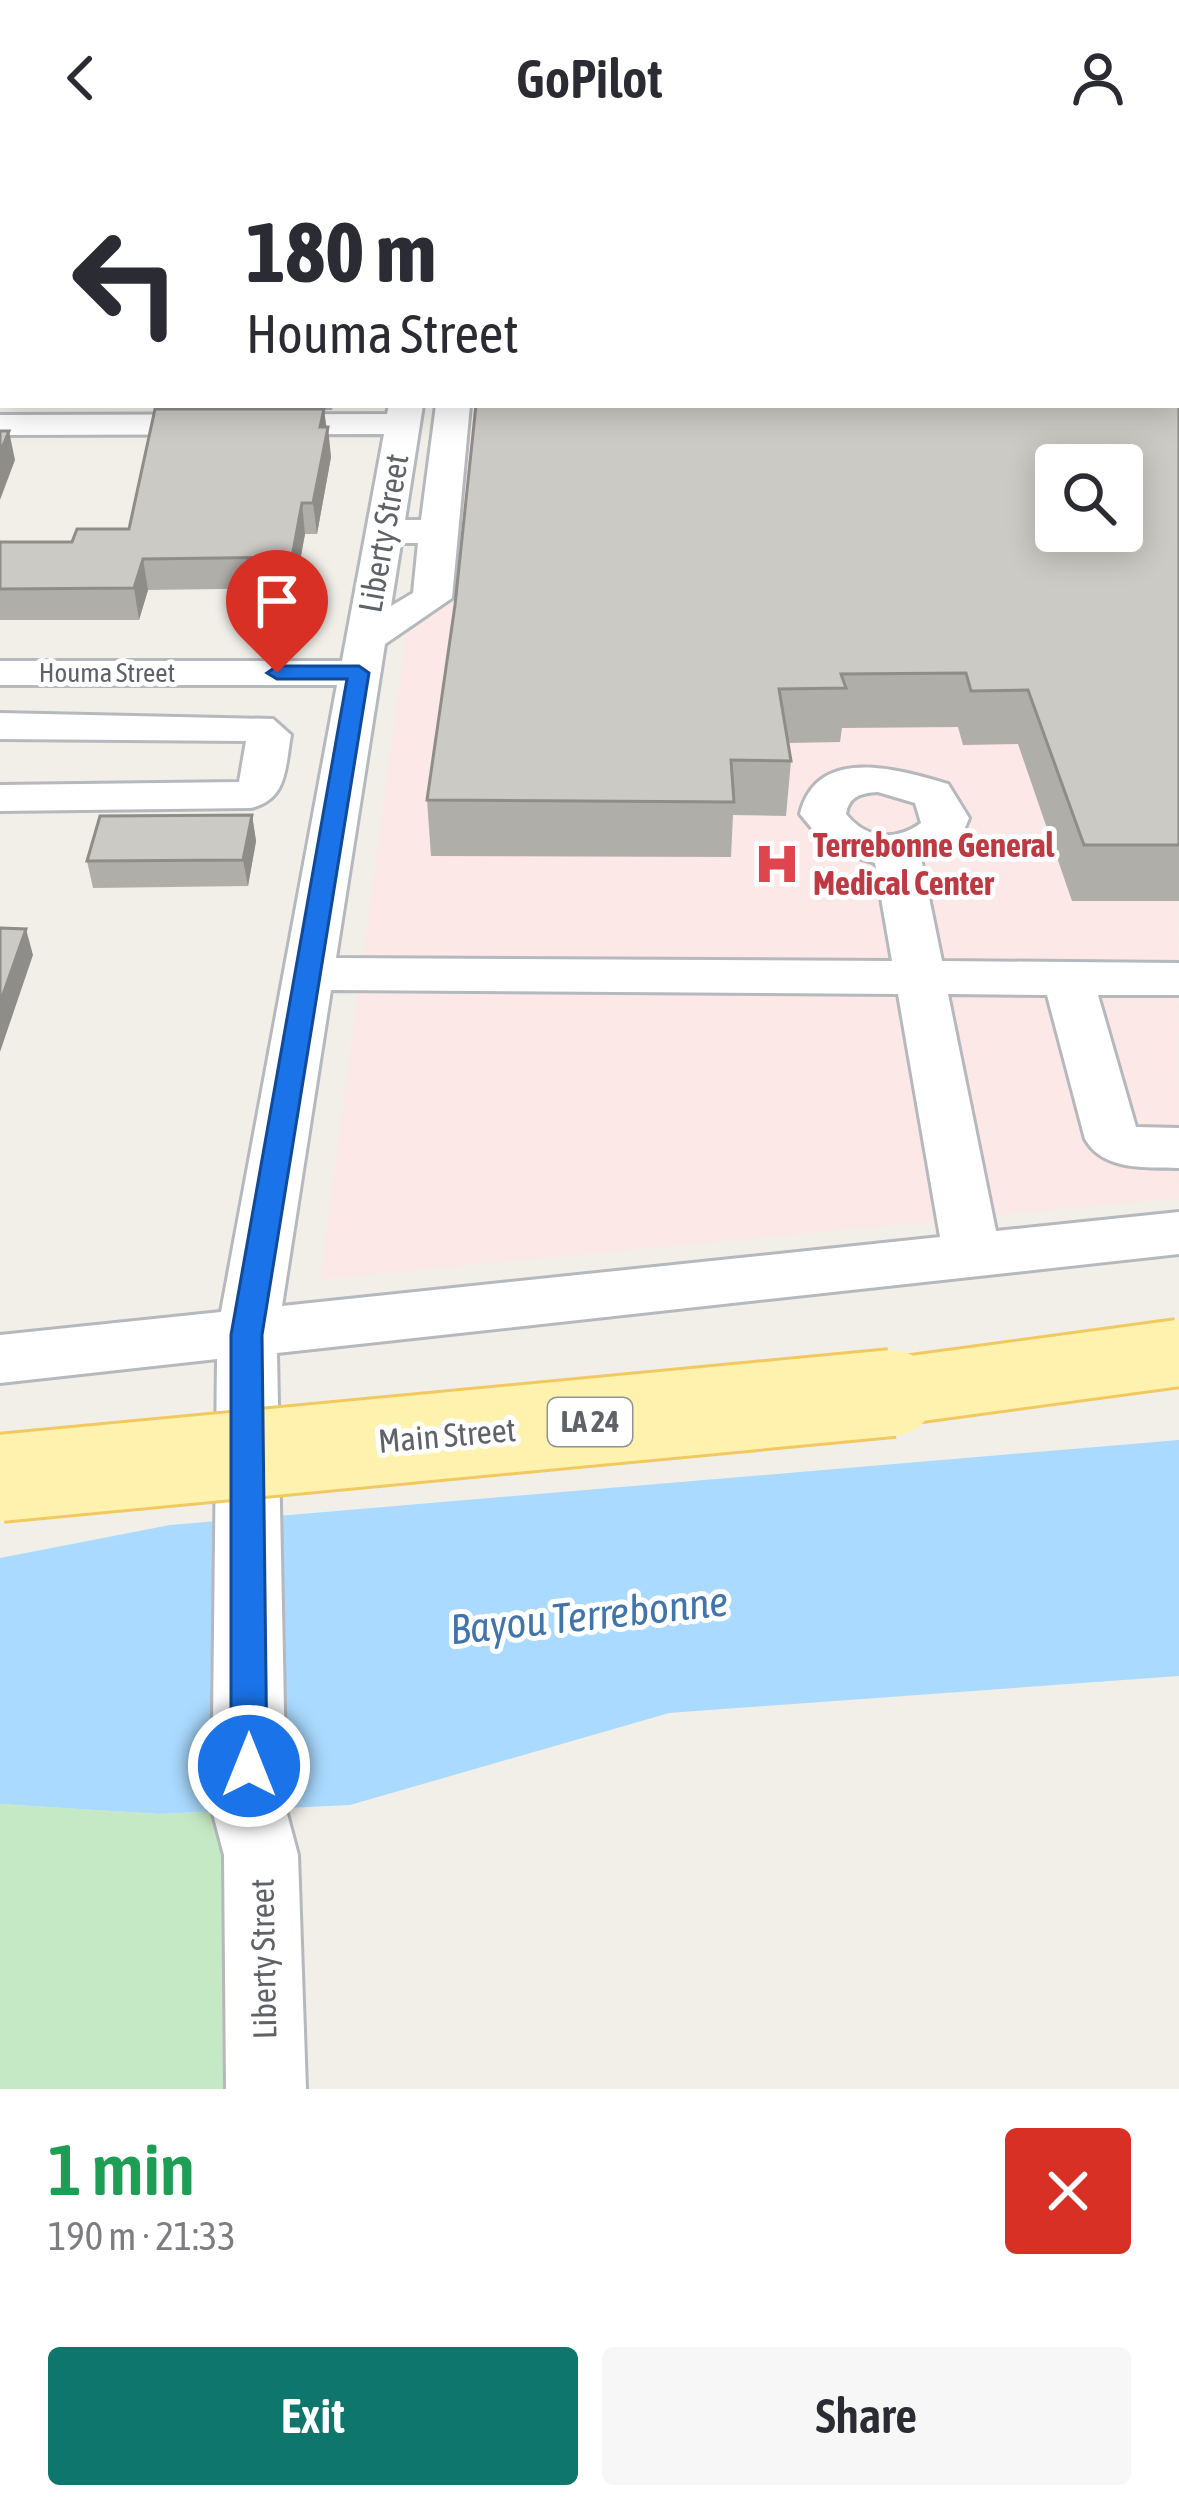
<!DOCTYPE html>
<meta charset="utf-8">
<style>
:root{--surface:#fff;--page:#f7f7f7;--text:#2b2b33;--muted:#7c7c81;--accent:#0f766e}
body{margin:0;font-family:"Asap Condensed",sans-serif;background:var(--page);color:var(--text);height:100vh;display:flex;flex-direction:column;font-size:45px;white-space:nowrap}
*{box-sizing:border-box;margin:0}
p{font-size:39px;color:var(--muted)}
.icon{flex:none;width:66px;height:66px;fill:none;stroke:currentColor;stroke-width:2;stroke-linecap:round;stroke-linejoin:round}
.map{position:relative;height:1933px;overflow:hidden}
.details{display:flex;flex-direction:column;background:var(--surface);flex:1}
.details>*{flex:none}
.top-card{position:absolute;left:0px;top:0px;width:1179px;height:252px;box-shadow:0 6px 30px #0003;background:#fff;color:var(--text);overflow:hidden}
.fabs{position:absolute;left:1035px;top:288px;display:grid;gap:24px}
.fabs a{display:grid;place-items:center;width:108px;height:108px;border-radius:12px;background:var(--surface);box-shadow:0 6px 30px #0003;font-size:60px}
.pin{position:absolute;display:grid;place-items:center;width:102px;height:102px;color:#fff;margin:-123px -51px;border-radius:50% 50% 50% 0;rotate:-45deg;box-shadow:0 0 12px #0007}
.pin .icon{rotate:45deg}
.me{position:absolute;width:132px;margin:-66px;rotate:0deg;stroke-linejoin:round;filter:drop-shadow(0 0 9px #0008)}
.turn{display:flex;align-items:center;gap:42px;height:252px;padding:0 48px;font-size:54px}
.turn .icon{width:156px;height:156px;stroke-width:2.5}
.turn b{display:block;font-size:84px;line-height:102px}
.round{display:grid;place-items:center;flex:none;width:126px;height:126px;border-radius:12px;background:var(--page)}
.head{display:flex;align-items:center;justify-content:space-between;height:204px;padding:0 48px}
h1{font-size:72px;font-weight:600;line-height:90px;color:#1e9e55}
.primary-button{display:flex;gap:24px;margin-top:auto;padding:24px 48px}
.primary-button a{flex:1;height:138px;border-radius:12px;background:var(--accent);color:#fff;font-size:48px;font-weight:600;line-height:138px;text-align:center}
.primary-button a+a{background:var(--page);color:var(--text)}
header{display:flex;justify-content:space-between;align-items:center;height:156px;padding:0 48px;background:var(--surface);font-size:54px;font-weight:600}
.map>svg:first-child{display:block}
</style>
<header><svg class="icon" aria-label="back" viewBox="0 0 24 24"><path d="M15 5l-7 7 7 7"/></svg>GoPilot<svg class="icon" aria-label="person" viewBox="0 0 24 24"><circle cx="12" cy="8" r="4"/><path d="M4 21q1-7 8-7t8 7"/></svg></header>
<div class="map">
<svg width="1179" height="1933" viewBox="0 0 1179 1933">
<rect width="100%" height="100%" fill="#f1efe8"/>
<path fill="#fce8e6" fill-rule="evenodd" d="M1176,103L1179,1042L320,1123L437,249H1176ZM1056,309H1122V375H1056Z"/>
<polygon fill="#c5e8c5" points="0,1648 160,1658 249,1654 263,1933 0,1933"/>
<polygon fill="#aadaff" points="1179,1284 1179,1520 669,1557 350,1649 160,1658 0,1648 0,1402 170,1369"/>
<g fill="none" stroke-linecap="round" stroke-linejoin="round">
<g stroke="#b5b8bc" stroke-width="6">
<g id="minor">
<polygon points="431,0 459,0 430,3"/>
<rect x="0" y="82" width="3" height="18"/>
<path d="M389,249H423L405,364H421L436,249H470L452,442L385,488L336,802L892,805L875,707L829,693L800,658C817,588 900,614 948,628L969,662C961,686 944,696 921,702L942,805L1179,807V839H1098L1136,971L1179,972V1012C1146,1011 1103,1015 1085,983L1047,839L948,838L996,1075L1179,1056V1098L277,1197L286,1654L298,1699L306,1933H226L224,1699L212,1654L217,1203L0,1227V1179L221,1156L337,529H0V505H342L384,278L0,279V259L387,258ZM401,387H418L413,437L391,450ZM878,636L915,647L921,667C895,686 866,683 846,658C849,640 861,637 878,636ZM331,834L898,838L940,1081L282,1150Z"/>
<path d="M0,557L273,563L291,579C285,611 288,643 251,652L0,655V629L239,626L246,585L0,583Z"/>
</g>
</g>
<use href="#minor" fill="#fff" fill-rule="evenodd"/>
<g stroke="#f2c960" stroke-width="72" stroke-linecap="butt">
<polyline id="major-bridge-far1" points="861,1240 1179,1197"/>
</g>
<g stroke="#f2c960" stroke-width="92" stroke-linecap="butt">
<polyline id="major-bridge" points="0,1322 892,1237"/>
</g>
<use href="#major-bridge-far1" stroke="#fff2af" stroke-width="66"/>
<use href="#major-bridge" stroke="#fff2af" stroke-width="86"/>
</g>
<g fill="#afaea9">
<polygon points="0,0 401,0 401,3 3,3 3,68 0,68"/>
<polygon points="1093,0 1179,0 1179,15 1176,15 1176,3 1094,3"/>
<polygon points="1179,55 1179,745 1072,745 1018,588 963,589 958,571 842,572 840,586 788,587 791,605 786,660 733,659 731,701 431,700 427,644 455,449 1176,249"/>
<polygon points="165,249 333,249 332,254 324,254 331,301 317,378 305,378 295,432 148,434 139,464 0,464 0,386 72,386 129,373 166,253"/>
<polygon points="252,659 256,685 248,730 93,732 87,705"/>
</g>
<g fill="#8f8d8a">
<polygon points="324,253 327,280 328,271 331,301 317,378 313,347 320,271"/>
<polygon points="9,275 15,304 0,344 0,297"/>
<polygon points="302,347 305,378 295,432 292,401"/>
<polygon points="143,403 148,434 139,464 134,432"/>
<polygon points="252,659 256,685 248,730 243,704"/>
<polygon points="26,773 33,799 0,896 0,847"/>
</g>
<g fill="#cccac5" stroke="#8f8d8a" stroke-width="3" fill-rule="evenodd">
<polygon points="0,0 394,0 393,3 3,3 3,41 0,41"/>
<polygon points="794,2 852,2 853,3 795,3"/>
<path d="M1176,55H1179V689H1084L1028,534L971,535L966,517L841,518L846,532L779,533L791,605L731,604L734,646L427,644L455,449L476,249H1176ZM1056,309H1122V375H1056Z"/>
<polygon points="155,253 324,253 320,271 328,271 313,347 302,347 292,401 143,403 134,432 0,433 0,386 72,386 77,373 129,373"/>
<polygon points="0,275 9,275 0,297"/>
<polygon points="252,659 243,704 87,705 100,660"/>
<polygon points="0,772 26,773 0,847"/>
</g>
<polygon fill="#1a73e8" stroke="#114b97" stroke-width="3" points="359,510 369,517 262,1179 267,1610 262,1622 249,1627 236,1622 231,1610 231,1179 347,523 277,523 267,517 277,510"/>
<defs>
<g id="hospital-bare" transform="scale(3.6)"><path d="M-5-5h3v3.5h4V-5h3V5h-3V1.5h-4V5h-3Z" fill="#e0444e" stroke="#fff" stroke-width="2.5" paint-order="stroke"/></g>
</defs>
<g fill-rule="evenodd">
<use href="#hospital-bare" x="777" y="708"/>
</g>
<g text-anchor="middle" stroke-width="10" stroke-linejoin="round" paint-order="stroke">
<g font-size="27" fill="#5f6368" stroke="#fff">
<text x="107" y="526">Houma Street</text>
</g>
<rect fill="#fff" stroke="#8f9295" stroke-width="3" x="548" y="1242" width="84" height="48" rx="9"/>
<g font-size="30" font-weight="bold" fill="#5f6368">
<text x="590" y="1276">LA 24</text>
</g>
<g font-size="33" fill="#5f6368" stroke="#fff">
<text transform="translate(383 377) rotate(-80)" y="12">Liberty Street</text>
<text transform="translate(447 1279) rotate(-5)" y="12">Main Street</text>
<text transform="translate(263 1803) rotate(-91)" y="12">Liberty Street</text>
</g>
<g font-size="33" font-weight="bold" fill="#be3a42" stroke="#fff" text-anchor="start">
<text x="813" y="701">Terrebonne General<tspan x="813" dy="38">Medical Center</tspan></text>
</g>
<g font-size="42" font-style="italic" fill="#4174aa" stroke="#fff">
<text transform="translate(589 1459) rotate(-6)" y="15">Bayou Terrebonne</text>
</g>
</g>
</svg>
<div class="fabs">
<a><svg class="icon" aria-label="search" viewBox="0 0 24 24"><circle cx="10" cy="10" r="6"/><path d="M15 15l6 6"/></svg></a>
</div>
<div class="pin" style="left:277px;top:517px;background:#d93025"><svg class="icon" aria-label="arrive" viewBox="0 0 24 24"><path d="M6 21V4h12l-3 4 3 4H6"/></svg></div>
<svg class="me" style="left:249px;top:1610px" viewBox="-20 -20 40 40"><circle r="17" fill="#1a73e8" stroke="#fff" stroke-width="3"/><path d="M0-11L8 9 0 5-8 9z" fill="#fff"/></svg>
<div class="top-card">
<div class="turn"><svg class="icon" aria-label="left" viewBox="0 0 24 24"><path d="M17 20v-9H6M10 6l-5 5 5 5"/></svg><div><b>180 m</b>Houma Street</div></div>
</div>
</div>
<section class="details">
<div class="head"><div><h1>1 min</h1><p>190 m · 21:33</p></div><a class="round" style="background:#d93025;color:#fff"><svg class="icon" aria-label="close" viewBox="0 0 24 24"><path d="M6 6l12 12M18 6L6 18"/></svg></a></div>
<div class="primary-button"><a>Exit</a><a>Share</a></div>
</section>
